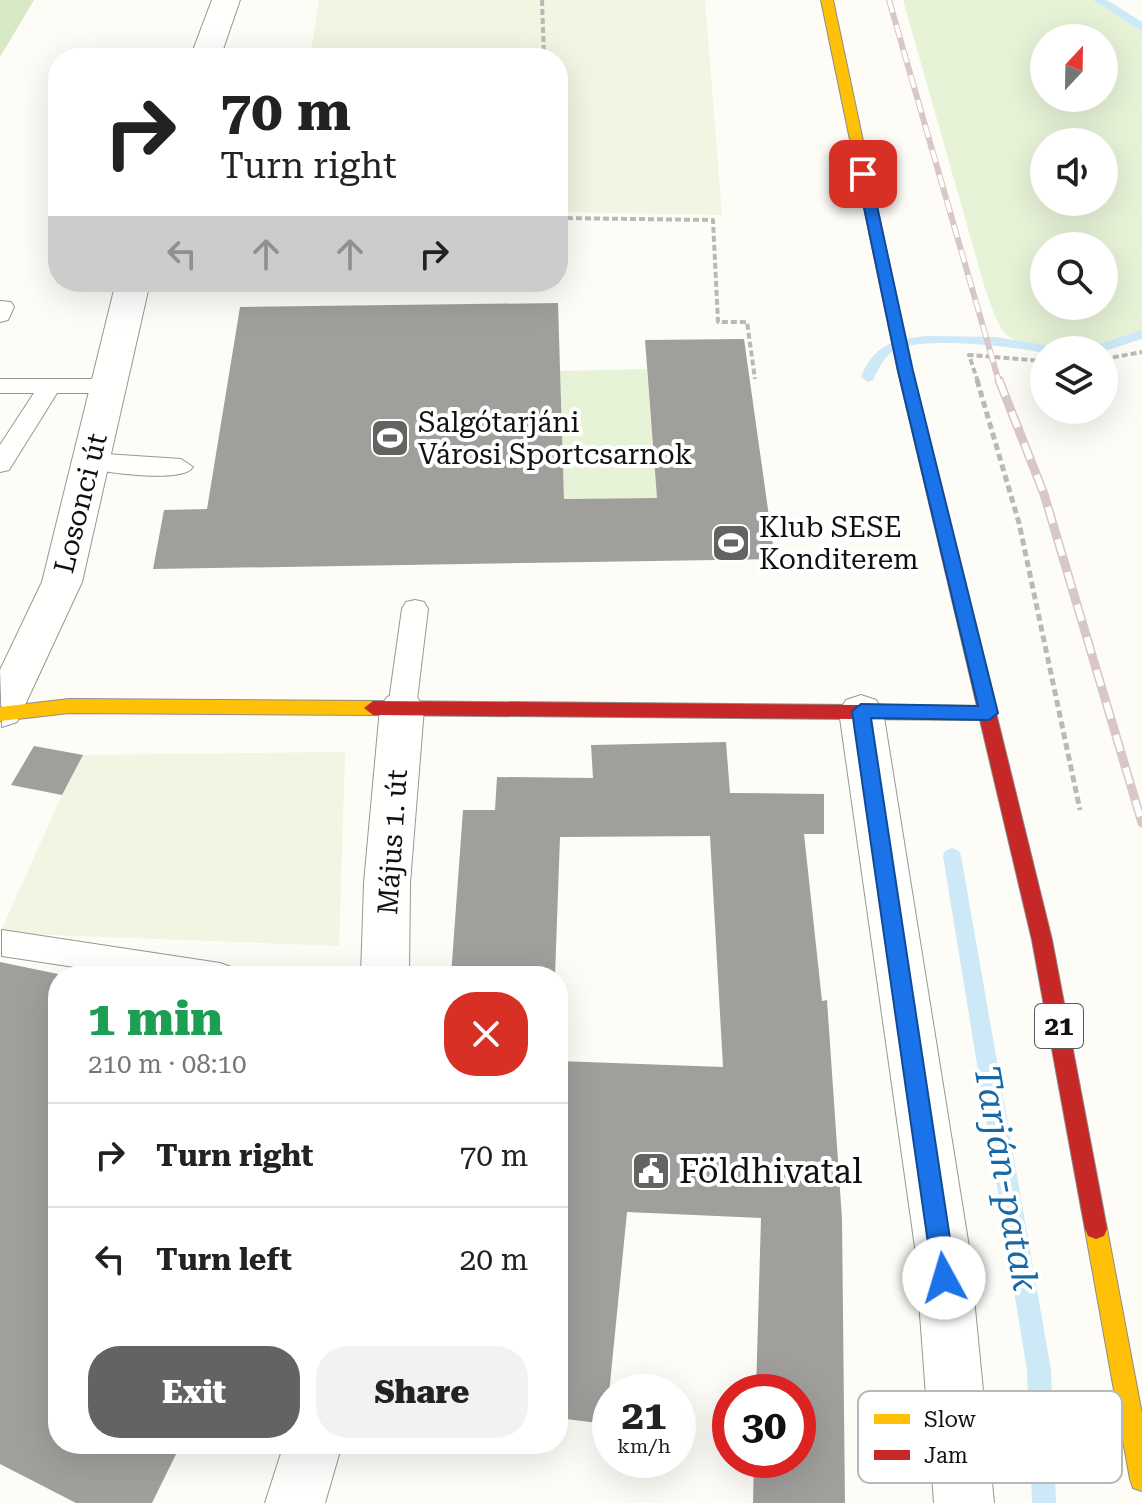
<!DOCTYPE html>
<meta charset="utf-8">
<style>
:root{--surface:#fff;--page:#f2f2f2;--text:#222;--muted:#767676;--line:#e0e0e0;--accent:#646362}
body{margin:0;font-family:"Roboto Serif",serif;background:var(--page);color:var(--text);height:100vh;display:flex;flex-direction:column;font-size:30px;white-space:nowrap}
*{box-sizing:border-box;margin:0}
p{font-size:26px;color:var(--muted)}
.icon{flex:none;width:44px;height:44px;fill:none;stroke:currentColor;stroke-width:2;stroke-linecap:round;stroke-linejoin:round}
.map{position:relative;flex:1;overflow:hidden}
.drawer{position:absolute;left:48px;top:966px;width:520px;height:488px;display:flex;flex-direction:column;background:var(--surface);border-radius:32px;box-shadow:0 8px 32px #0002}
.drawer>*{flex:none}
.guide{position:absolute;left:48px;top:48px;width:520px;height:244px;border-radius:32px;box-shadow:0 8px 32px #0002;background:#fff;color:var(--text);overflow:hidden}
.needle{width:52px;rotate:22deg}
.buttons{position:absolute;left:1030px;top:24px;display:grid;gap:16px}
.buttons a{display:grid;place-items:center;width:88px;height:88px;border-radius:50%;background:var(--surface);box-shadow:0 8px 32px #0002;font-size:40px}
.speed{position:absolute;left:592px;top:1374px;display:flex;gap:16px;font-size:40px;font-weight:700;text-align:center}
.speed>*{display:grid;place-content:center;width:104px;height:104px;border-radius:50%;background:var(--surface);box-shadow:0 8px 32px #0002;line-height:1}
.speed small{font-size:20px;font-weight:400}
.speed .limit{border:12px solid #d22;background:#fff;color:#111}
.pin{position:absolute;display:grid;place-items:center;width:68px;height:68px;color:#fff;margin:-34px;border-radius:16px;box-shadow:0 4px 12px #0006}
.me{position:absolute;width:88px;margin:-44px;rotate:354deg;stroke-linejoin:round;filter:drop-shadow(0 0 6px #0008)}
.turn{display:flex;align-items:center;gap:28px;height:168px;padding:0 40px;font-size:36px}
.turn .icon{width:104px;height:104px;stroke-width:2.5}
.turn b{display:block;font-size:56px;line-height:68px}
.lanes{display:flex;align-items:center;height:76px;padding:0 40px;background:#0003;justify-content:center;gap:40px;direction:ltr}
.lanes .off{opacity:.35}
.round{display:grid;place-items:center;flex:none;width:84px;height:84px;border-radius:32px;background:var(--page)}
.headline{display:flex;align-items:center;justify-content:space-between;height:136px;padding:0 40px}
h1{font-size:48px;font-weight:800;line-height:60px;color:#1e9e55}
.cta{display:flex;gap:16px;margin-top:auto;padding:16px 40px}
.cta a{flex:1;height:92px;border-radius:32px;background:var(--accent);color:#fff;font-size:32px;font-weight:800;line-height:92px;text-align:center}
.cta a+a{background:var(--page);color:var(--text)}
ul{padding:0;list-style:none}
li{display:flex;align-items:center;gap:24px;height:104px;padding:0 40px;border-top:2px solid var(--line)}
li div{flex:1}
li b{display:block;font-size:30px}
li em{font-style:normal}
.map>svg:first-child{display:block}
</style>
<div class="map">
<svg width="1142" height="1503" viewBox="0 0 1142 1503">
<rect width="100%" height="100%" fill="#fdfcf7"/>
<g fill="#e7f3d7" fill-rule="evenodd">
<path d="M903,0H1099L1142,27V334C1107,346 1034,364 1004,332C996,323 991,304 986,292ZM1044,38H1104V98H1044ZM1044,142H1104V202H1044ZM1044,246H1104V306H1044Z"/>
<polygon points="647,369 657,498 564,499 560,371"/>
</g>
<polygon fill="#d8eac5" points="0,0 34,0 0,57"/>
<g fill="#f0f6e1">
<polygon points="319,0 705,0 722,215 558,212 558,58 310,58"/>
<polygon points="345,752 339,946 0,933 62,795 83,755"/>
</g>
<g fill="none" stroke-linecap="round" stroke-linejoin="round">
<g fill="#cde8f7" fill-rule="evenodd">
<polygon points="1093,0 1107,0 1142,22 1142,31"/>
<polygon points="1142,330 1142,339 1105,351 1067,350 1069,347 1103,343"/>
<path d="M928,336L996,337L1056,347L1058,350H1044V353C1013,346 923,336 895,350C883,357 879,369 873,380L868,382L861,377C874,344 895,339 928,336Z"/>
<polygon points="952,848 959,851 961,856 1051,1370 1056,1503 1032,1503 1027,1370 943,856 945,851"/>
</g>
</g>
<g fill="#a19f9c">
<polygon points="558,303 564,499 657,498 645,340 744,339 775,559 153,569 164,510 207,509 240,307"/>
<polygon points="726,742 730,793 824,794 824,834 804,834 822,1001 827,1000 842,1219 845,1503 753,1503 754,1460 798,1460 798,1392 756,1392 761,1218 627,1212 606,1424 558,1418 558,1061 723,1067 710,836 560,837 555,976 451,976 463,810 495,810 497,777 593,778 591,745"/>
<polygon points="34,746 83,755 62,795 11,785"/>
<polygon points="0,962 58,974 58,1444 181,1444 152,1503 76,1503 0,1464"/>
</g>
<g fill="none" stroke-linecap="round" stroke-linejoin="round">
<g stroke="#979795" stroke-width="2">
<g id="lane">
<polygon points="0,301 11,302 14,307 8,320 0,322"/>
<polygon points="0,379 109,379 121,386 109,393 57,393 9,470 0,472 0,445 34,393 0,393"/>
<path d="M90,453L181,459L193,467C183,484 101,472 81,467L78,461L81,455Z"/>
<polygon points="415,600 424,602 428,609 416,708 412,715 402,718 392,715 388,708 402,609 406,602"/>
<polygon points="2,930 220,963 231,967 236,976 134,976 2,956"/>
</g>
</g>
<g stroke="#979795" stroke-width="2">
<g id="street">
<polygon points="212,0 240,0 220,58 190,58"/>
<polygon points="116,282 150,282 82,582 17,722 2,727 0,670 42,582"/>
<polygon points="402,692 417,697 424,708 410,883 409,976 361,976 364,883 380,708 387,697"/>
<polygon points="861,695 876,700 883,711 969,1247 994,1503 934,1503 915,1247 839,711 846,700"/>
<polygon points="284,1444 342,1444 325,1503 265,1503"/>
</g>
</g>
<g stroke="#8e8d8b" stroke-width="2">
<g id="slow">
<polygon points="821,0 833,0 912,371 966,591 958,597 950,591 898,371"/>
<polygon points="69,699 373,701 382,708 373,715 69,713 0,721 0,707"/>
<polygon points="1096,1219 1104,1222 1107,1229 1142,1414 1142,1491 1133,1488 1130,1479 1085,1229 1088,1222"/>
</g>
</g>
<g stroke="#8e8d8b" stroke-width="2">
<polygon id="jam" points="958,585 966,591 1052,940 1107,1229 1104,1236 1096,1239 1088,1236 1085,1229 1032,940 980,720 373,715 364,708 373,701 977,706 950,591"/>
</g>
<g stroke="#b9b9b8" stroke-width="4" stroke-dasharray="6 3" stroke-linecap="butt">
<polyline points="542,0 544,58"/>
<polyline points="558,218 713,220 718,322 747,322 755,379"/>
<polyline points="1104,359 1142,352"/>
<polyline points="978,382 969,355 1044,361"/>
</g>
<polyline stroke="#b9b9b8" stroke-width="5" stroke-dasharray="7 4" stroke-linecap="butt" points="977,380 1019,523 1080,810"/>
<use href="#lane" fill="#fffffe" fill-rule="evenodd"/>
<use href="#street" fill="#fffffe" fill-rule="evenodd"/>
<use href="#slow" fill="#ffc107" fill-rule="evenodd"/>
<use href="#jam" fill="#c62828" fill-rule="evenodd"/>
<g stroke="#d9c6c7" stroke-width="6">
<polyline id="rail-far1" points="889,0 999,382"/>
</g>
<g stroke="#d9c6c7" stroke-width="9">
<polyline id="rail" points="999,380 1044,494 1142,823"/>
</g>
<use href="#rail-far1" stroke="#fff" stroke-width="4" stroke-dasharray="13" stroke-linecap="butt"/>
<use href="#rail" stroke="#fff" stroke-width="6" stroke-dasharray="17" stroke-linecap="butt"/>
</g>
<polygon fill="#1a73e8" stroke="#114b97" stroke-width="2" points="863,170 870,174 913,371 998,713 989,720 871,718 956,1278 952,1286 944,1289 936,1286 933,1278 852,711 861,704 978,706 898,371 857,174"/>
<defs>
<g id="stadium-square" transform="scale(2)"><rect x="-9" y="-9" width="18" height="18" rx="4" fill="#646362" stroke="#fff"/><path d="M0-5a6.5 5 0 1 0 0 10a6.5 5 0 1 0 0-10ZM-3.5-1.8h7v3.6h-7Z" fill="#fff"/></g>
<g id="civic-square" transform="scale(2)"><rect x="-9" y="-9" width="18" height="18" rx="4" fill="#646362" stroke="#fff"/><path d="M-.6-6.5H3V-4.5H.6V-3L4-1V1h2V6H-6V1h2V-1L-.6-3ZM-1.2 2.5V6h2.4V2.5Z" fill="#fff"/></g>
</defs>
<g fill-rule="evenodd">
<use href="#stadium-square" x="390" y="438"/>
<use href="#stadium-square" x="731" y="543"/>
<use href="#civic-square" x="651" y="1171"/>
</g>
<g text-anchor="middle" stroke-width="8" stroke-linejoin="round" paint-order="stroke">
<rect fill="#fff" stroke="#585858" stroke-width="2" x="1035" y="1004" width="48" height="44" rx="6"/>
<g font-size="26" font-weight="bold" fill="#111">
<text x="1059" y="1035">21</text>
</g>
<g font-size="28" fill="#111" stroke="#fff" text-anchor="start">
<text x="418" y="432">Salgótarjáni<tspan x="418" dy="32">Városi Sportcsarnok</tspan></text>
<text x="759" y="537">Klub SESE<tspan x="759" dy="32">Konditerem</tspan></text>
</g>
<g font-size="28" fill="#111" stroke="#fff">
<text transform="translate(80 503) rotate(-76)" y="10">Losonci út</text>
<text transform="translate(392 842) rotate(-86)" y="10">Május 1. út</text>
</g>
<g font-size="34" fill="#111" stroke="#fff" text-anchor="start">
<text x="679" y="1183">Földhivatal</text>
</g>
<g font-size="36" font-style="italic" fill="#1768a6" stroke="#fff">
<text transform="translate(1007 1178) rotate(80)" y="13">Tarján-patak</text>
</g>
</g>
<rect x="858" y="1391" width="264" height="92" rx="12" fill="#fff" stroke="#b8b8b8" stroke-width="2"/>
<rect x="874" y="1414" width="36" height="10" fill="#ffc107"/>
<rect x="874" y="1450" width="36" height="10" fill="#c62828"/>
<g font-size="22" fill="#111">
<text x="924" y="1427">Slow</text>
<text x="924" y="1463">Jam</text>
</g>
</svg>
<div class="buttons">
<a><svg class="needle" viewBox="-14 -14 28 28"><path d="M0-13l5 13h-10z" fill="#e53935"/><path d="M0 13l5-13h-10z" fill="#767676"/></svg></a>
<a><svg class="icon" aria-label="sound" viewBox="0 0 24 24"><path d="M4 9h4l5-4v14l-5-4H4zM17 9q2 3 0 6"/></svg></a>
<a><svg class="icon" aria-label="search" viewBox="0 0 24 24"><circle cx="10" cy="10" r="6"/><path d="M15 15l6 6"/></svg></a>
<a><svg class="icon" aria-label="layers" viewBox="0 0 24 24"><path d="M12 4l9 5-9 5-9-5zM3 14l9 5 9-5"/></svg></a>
</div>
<div class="speed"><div>21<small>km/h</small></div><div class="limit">30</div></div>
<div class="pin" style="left:863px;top:174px;background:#d93025"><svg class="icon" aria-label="arrive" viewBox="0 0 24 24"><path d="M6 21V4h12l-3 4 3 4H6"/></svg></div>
<svg class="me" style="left:944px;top:1278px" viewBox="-20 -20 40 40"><circle r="19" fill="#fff"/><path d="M0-13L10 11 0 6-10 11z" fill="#1a73e8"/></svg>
<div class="guide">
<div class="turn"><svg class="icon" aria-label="right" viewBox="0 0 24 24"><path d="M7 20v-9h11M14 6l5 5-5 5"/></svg><div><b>70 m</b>Turn right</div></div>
<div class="lanes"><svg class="icon off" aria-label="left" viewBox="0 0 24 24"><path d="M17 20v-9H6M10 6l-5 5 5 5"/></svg><svg class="icon off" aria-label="ahead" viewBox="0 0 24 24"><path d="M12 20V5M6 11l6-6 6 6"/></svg><svg class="icon off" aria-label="ahead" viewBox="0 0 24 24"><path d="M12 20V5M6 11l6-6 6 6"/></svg><svg class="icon" aria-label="right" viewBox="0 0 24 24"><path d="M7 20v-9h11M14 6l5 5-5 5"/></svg></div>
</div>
<section class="drawer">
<div class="headline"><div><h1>1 min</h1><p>210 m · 08:10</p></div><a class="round" style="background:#d93025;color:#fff"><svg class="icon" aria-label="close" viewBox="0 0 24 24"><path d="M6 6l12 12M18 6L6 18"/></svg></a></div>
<ul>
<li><svg class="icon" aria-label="right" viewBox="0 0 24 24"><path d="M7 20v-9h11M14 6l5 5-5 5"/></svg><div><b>Turn right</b></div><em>70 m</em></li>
<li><svg class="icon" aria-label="left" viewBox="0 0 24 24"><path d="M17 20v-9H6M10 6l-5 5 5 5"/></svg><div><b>Turn left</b></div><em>20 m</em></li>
</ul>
<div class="cta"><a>Exit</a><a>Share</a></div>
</section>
</div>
